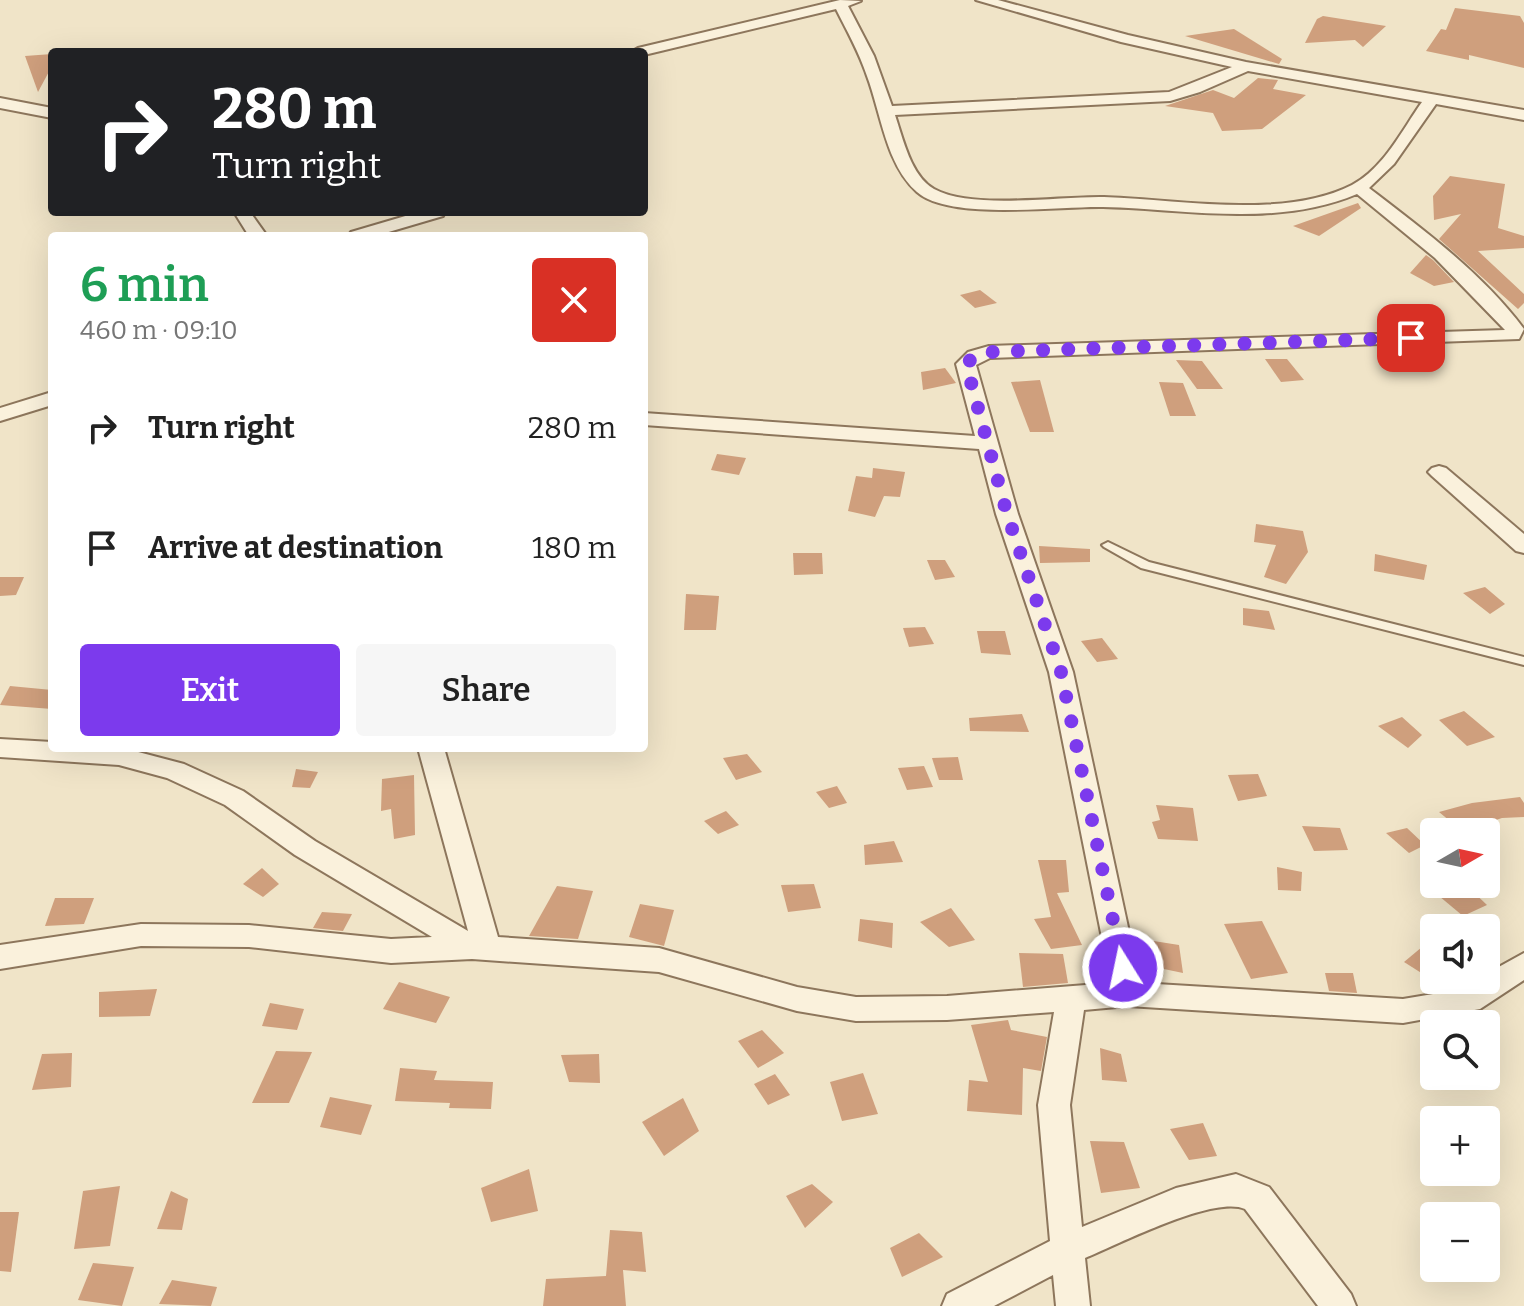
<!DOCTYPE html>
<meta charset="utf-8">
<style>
:root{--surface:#fff;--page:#f6f6f6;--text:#222;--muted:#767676;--accent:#7c3aed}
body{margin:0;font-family:Bitter,serif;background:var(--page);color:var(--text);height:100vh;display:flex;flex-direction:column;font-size:30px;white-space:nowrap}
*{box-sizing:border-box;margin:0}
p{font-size:26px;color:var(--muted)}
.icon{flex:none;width:44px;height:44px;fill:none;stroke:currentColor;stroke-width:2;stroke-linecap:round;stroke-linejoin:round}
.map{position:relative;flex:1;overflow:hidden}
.details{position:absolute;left:48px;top:232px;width:600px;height:520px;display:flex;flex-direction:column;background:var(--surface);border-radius:8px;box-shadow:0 8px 32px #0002}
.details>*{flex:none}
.banner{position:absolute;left:48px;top:48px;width:600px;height:168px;border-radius:8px;box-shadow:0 8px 32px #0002;background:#202124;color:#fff;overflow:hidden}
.needle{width:52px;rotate:81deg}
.tools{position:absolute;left:1420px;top:818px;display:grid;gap:16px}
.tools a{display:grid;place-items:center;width:80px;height:80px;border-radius:8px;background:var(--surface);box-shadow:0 8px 32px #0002;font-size:40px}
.pin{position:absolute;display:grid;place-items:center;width:68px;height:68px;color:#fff;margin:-34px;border-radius:16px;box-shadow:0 4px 12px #0006}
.me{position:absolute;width:88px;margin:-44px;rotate:350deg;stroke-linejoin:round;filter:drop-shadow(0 0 6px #0008)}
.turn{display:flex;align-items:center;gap:28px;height:168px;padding:0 32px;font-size:36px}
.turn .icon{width:104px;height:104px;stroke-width:2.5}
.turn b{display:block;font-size:56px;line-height:68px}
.round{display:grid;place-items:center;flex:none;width:84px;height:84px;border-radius:8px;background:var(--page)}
.overview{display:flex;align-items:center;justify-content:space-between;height:136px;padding:0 32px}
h1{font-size:48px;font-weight:600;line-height:60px;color:#1e9e55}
.cta{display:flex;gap:16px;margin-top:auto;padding:16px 32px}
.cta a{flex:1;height:92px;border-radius:8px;background:var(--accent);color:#fff;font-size:32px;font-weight:600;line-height:92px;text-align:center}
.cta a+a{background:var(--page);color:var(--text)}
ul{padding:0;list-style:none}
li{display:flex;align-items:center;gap:24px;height:120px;padding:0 32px}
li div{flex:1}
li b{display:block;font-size:30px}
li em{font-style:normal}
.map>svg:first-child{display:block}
</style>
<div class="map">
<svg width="1524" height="1306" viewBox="0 0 1524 1306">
<rect width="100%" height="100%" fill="#f0e4c8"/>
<g fill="#cf9f7d">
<polygon points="1455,8 1520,16 1524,23 1524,68 1469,55 1469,60 1426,51 1441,29 1446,30"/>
<polygon points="1323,16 1386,26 1363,47 1355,40 1305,43 1317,19"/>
<polygon points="1234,29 1282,59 1279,64 1185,36"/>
<polygon points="52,54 52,66 38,92 25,56"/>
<polygon points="1258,78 1278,80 1273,89 1306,95 1262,129 1222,131 1213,113 1165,106 1213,90 1234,98"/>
<polygon points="1450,176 1505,184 1498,228 1524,236 1524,248 1478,251 1524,294 1524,303 1518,309 1439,239 1461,214 1434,220 1433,196"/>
<polygon points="1358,203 1361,208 1319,236 1293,226"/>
<polygon points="1426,255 1433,260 1454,282 1434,286 1410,273"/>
<polygon points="980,290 997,303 975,308 960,295"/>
<polygon points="1265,359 1287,359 1304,380 1281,382"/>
<polygon points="1176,360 1202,361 1223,389 1197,389"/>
<polygon points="945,368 956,383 923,390 921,372"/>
<polygon points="1040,380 1054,432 1030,432 1011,382"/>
<polygon points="1159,382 1183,383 1196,416 1170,416"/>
<polygon points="717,454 746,458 739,475 711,470"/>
<polygon points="873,468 905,472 900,497 884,496 875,517 848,511 856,476 872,478"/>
<polygon points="1256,524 1303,531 1308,552 1286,584 1264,577 1276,545 1254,542"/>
<polygon points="1039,546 1090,549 1090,562 1040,563"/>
<polygon points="793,553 822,553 823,574 794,575"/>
<polygon points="1375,554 1427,565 1424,580 1374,571"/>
<polygon points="927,560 945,560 955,577 935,580"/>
<polygon points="0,577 24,577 16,595 0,596"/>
<polygon points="1485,587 1505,604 1490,614 1463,593"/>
<polygon points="686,594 719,596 716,630 684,630"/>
<polygon points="1243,608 1269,611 1275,630 1243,625"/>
<polygon points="925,627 934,644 909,647 903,628"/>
<polygon points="977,631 1005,631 1011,655 981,653"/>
<polygon points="1102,638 1118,659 1097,662 1081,641"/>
<polygon points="10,686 52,690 52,709 0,705"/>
<polygon points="1464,711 1495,737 1467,746 1439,720"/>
<polygon points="1022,714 1029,732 970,731 969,718"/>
<polygon points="1402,717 1422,735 1408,748 1378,726"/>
<polygon points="747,754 762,772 736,780 723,758"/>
<polygon points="958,757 963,780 939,780 932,758"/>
<polygon points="924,766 933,787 907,790 898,768"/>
<polygon points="296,769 318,772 310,788 292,787"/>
<polygon points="1258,774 1267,796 1238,801 1228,775"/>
<polygon points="414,775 415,835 394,839 391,809 381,811 382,779"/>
<polygon points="837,786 847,803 829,808 816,792"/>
<polygon points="1520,797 1524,803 1524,817 1502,818 1462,831 1439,812 1472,803"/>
<polygon points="1156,805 1193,808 1198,841 1158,839 1152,822 1160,820"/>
<polygon points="726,811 739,825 718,834 704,821"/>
<polygon points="1302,826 1340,828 1348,850 1314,851"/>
<polygon points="1407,828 1425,845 1409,853 1386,833"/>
<polygon points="894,841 903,862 865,865 864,845"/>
<polygon points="1038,860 1066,860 1069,892 1057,893 1082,945 1051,949 1034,919 1051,917"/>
<polygon points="1277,867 1302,872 1301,891 1278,890"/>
<polygon points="262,868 279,884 263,897 243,884"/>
<polygon points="814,884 821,908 788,912 781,885"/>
<polygon points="1451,884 1465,884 1487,905 1463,916 1433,891"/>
<polygon points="557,886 593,891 578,939 529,936"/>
<polygon points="55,898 94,898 84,924 45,926"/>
<polygon points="640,904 674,910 664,946 629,937"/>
<polygon points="951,908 975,940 949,947 920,922"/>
<polygon points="322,912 352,914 343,931 313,928"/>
<polygon points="860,919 893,923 892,948 858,941"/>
<polygon points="1262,921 1288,973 1251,979 1224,924"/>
<polygon points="1434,937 1434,981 1404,962"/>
<polygon points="1141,939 1179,945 1183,973 1140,964"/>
<polygon points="1019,953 1063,954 1068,983 1023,987"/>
<polygon points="1325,973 1353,973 1357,993 1329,991"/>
<polygon points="399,982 450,997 436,1023 383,1009"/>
<polygon points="157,989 150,1016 99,1017 99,992"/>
<polygon points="270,1003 304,1009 297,1030 262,1026"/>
<polygon points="1008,1020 1011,1030 1047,1037 1041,1071 1023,1068 1022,1115 967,1111 969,1080 988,1082 971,1025"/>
<polygon points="762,1030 784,1053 758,1068 738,1041"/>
<polygon points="1100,1048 1121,1054 1127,1082 1102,1080"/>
<polygon points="276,1051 312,1052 289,1103 252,1103"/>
<polygon points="72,1053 71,1087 32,1090 42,1054"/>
<polygon points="599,1054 600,1083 569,1082 561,1055"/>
<polygon points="400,1068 437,1071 434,1080 493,1082 491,1109 449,1108 450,1103 395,1101"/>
<polygon points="863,1073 878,1114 842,1121 830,1082"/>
<polygon points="775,1074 790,1095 768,1105 754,1084"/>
<polygon points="330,1097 372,1105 361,1135 320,1127"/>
<polygon points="683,1098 699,1131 664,1156 642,1122"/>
<polygon points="1203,1123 1217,1156 1189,1160 1170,1129"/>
<polygon points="1090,1141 1124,1142 1140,1188 1101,1193"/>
<polygon points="529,1169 538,1211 491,1222 481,1188"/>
<polygon points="812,1184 833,1202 805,1228 786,1196"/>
<polygon points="120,1186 110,1246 74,1249 83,1191"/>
<polygon points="171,1191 188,1199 182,1230 157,1229"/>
<polygon points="0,1212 19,1212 11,1272 0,1271"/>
<polygon points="610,1230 642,1232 646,1272 623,1270 626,1306 543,1306 546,1279 606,1276"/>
<polygon points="919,1233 943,1257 902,1277 890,1248"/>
<polygon points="93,1263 134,1267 122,1306 78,1300"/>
<polygon points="172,1280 217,1287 211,1306 159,1304"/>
</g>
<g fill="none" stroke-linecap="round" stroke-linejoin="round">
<g stroke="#8d765c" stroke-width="4">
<polygon id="lane" points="1108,542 1149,562 1524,657 1524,665 1141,568 1104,547 1102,545"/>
</g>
<g stroke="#8d765c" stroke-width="4">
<g id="street">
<path d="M840,0L861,1L848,6L874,56L892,106L1169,92L1232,67L1121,42L976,0H998L1128,35L1246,62L1524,110V120L1436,104L1394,164L1369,188C1424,230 1483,274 1524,329L1519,339L990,358L976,365L1018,514L1073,672L1140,983L1403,999L1463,989L1477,980H1486V974L1524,953V980L1480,1009L1403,1023L1128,1006L1084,1010L1070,1105L1082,1227L1176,1188L1236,1174L1269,1187L1351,1294L1356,1306H1318L1245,1209C1214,1195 1119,1244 1085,1258L1090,1306H1056L1053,1275L994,1306H942L947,1294L1050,1241L1038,1105L1054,1012L947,1020L856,1021L797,1011L659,972L472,959L391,963L249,947L141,946L0,969V945L141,924L249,925L391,939L432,937L295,855L225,805L167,778L119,765L0,757V739L52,742V748H123L184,764L243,791L315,841L468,931L418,748H444L498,937L659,948L797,987L856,997L947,996L1111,983L1049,672L996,514L979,449L644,425V413L975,436L956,364L968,352L989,346L1505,330L1435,258L1357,194C1276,228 1187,209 1103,207C1060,206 949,221 917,192C886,165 881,113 867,76C859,52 847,31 836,9L644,55V52H631L638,48ZM1248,71L1422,102C1402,130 1384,168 1352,185C1283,220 1178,199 1104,197C1059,196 972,210 934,189C911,176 903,139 895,115L1170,101L1200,92Z"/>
<polygon points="0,98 52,108 52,118 0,108"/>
<polygon points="234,212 250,212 267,236 249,236"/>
<polygon points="419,212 445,212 443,216 375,236 348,236 351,232"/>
<polygon points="52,392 52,405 0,421 0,408"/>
<polygon points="1439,466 1446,468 1524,534 1524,553 1516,551 1432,476 1428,472 1432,468"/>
</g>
</g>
<use href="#lane" fill="#faf1dc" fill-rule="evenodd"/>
<use href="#street" fill="#faf1dc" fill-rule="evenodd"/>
</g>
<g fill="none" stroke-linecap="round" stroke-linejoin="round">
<polyline stroke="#7c3aed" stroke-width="14" stroke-dasharray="0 25.2" points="1123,968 1061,672 1007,514 966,364 975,356 989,352 1411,338"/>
</g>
</svg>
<div class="tools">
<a><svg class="needle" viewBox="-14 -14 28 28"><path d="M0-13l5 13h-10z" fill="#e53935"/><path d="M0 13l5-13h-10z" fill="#767676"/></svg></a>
<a><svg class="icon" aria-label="sound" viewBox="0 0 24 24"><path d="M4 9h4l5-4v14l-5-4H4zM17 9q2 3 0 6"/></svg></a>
<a><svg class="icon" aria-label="search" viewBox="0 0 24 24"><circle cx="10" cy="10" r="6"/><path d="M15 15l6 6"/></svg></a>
<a>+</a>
<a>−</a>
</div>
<div class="pin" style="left:1411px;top:338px;background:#d93025"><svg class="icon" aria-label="arrive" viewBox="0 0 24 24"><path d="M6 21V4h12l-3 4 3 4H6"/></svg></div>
<svg class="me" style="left:1123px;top:968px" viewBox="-20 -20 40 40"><circle r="17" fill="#7c3aed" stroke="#fff" stroke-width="3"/><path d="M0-11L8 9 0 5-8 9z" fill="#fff"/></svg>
<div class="banner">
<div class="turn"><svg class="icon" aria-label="right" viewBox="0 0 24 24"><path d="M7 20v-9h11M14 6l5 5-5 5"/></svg><div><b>280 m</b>Turn right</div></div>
</div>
<section class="details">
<div class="overview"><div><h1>6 min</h1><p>460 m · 09:10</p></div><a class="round" style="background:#d93025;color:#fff"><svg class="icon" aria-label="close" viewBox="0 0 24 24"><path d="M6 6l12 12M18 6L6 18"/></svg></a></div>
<ul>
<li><svg class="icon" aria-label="right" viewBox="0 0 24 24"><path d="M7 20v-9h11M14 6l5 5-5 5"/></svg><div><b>Turn right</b></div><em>280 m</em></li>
<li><svg class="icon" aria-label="arrive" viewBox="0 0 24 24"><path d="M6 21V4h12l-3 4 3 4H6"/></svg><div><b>Arrive at destination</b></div><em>180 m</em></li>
</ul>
<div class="cta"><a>Exit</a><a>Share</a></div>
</section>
</div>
